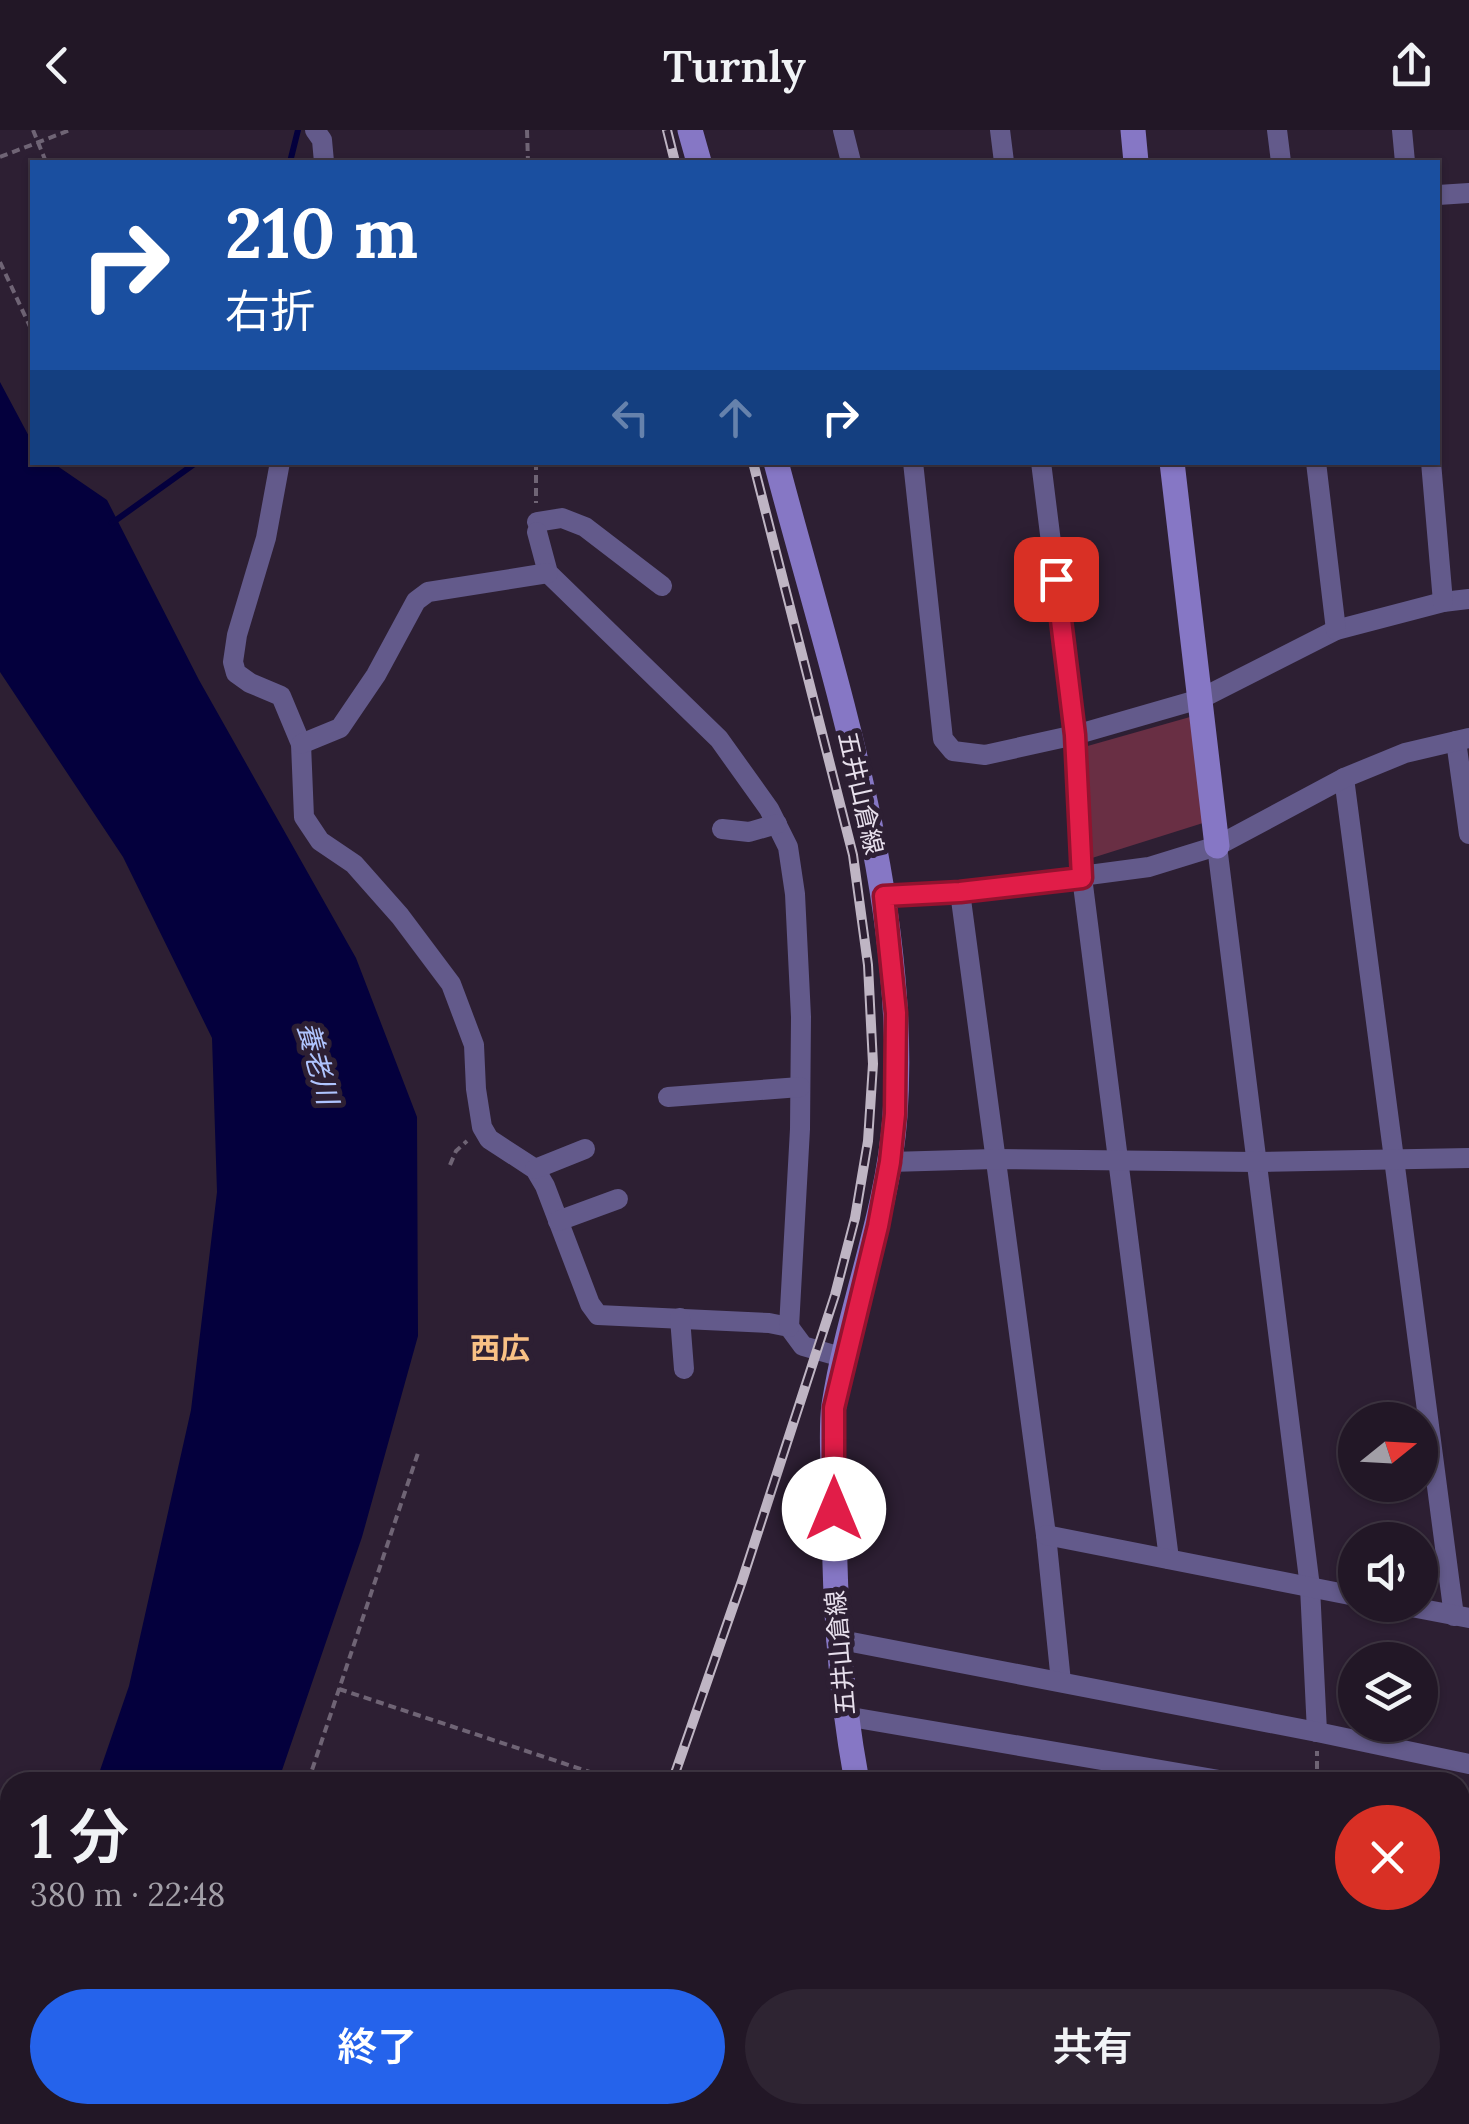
<!DOCTYPE html>
<html lang="ja">
<meta charset="utf-8">
<style>
:root{--surface:#221726;--page:#2e2432;--text:#f1f3f6;--muted:#a29fa7;--line:#3f3643;--accent:#2563eb}
body{margin:0;font-family:Lora,"Noto Sans JP",serif;background:var(--page);color:var(--text);height:100vh;display:flex;flex-direction:column;font-size:38px;white-space:nowrap}
*{box-sizing:border-box;margin:0}
p{font-size:32px;color:var(--muted)}
.icon{flex:none;width:55px;height:55px;fill:none;stroke:currentColor;stroke-width:2;stroke-linecap:round;stroke-linejoin:round}
.map{position:relative;flex:1;overflow:hidden}
.details{position:absolute;left:0px;top:1642px;width:1470px;height:352px;display:flex;flex-direction:column;background:var(--surface);border-radius:30px 30px 0 0;box-shadow:0 2px 8px #0004,0 0 0 2px var(--line)}
.details>*{flex:none}
.banner{position:absolute;left:30px;top:30px;width:1410px;height:305px;border-radius:0px;box-shadow:0 2px 8px #0004,0 0 0 2px var(--line);background:#1a4fa0;color:#fff;overflow:hidden}
.needle{width:65px;rotate:72deg}
.fabs{position:absolute;left:1338px;top:1272px;display:grid;gap:20px}
.fabs a{display:grid;place-items:center;width:100px;height:100px;border-radius:50%;background:var(--surface);box-shadow:0 2px 8px #0004,0 0 0 2px var(--line);font-size:50px}
.pin{position:absolute;display:grid;place-items:center;width:85px;height:85px;color:#fff;margin:-42px;border-radius:20px;box-shadow:0 5px 15px #0006}
.me{position:absolute;width:110px;margin:-55px;rotate:0deg;stroke-linejoin:round;filter:drop-shadow(0 0 8px #0008)}
.turn{display:flex;align-items:center;gap:35px;height:210px;padding:0 30px;font-size:45px}
.turn .icon{width:130px;height:130px;stroke-width:2.5}
.turn b{display:block;font-size:70px;line-height:85px}
.lanes{display:flex;align-items:center;height:95px;padding:0 30px;background:#0003;justify-content:center;gap:50px;direction:ltr}
.lanes .off{opacity:.35}
.round{display:grid;place-items:center;flex:none;width:105px;height:105px;border-radius:52px;background:var(--page)}
.headline{display:flex;align-items:center;justify-content:space-between;height:170px;padding:0 30px}
h1{font-size:60px;font-weight:600;line-height:75px}
.primary-button{display:flex;gap:20px;margin-top:auto;padding:20px 30px}
.primary-button a{flex:1;height:115px;border-radius:60px;background:var(--accent);color:#fff;font-size:40px;font-weight:600;line-height:115px;text-align:center}
.primary-button a+a{background:var(--page);color:var(--text)}
header{display:flex;justify-content:space-between;align-items:center;height:130px;padding:0 30px;background:var(--surface);font-size:45px;font-weight:600}
.map>svg:first-child{display:block}
</style>
<header><svg class="icon" aria-label="back" viewBox="0 0 24 24"><path d="M15 5l-7 7 7 7"/></svg>Turnly<svg class="icon" aria-label="share" viewBox="0 0 24 24"><path d="M12 15V3M7 8l5-5 5 5M5 13v7h14v-7"/></svg></header>
<div class="map">
<svg width="1469" height="1994" viewBox="0 0 1469 1994">
<rect width="100%" height="100%" fill="#2d1f33"/>
<polygon fill="#692f44" points="1190,587 1203,693 1092,728 1077,619"/>
<g fill="#04003d">
<polygon points="0,252 32,312 32,332 53,333 107,370 199,550 356,828 417,987 418,1206 362,1407 278,1652 96,1652 129,1556 191,1280 217,1062 212,908 123,727 0,542"/>
<polygon points="43,1985 169,1985 166,1994 41,1994"/>
</g>
<g fill="none" stroke-linecap="round" stroke-linejoin="round">
<g stroke="#04003d" stroke-width="6">
<polyline points="290,32 298,0"/>
<polyline points="112,393 197,332"/>
</g>
</g>
<polygon fill="#7a386a" stroke="#947a8c" stroke-width="2.5" points="1469,1953 1469,1976 1467,1977 1461,1955"/>
<g fill="none" stroke-linecap="round" stroke-linejoin="round">
<g stroke="#6f6475" stroke-width="4" stroke-dasharray="8 5" stroke-linecap="butt">
<polyline points="33,0 46,32"/>
<polyline points="527,0 528,32"/>
<polyline points="0,27 70,0"/>
<polyline points="0,132 32,201"/>
<polyline points="536,332 536,373"/>
<polyline points="450,1035 456,1021 467,1011"/>
<polyline points="339,1559 620,1652"/>
<polyline points="308,1652 419,1320"/>
<polyline points="1317,1652 1317,1621"/>
<polyline points="544,1985 571,1994"/>
<polyline points="194,1994 197,1985"/>
</g>
<g stroke="#635a8b" stroke-width="20">
<polyline points="315,0 322,10 324,32"/>
<polyline points="843,0 851,32"/>
<polyline points="1000,0 1004,32"/>
<polyline points="1277,0 1281,32"/>
<polyline points="1402,0 1405,32"/>
<polyline points="1438,65 1469,63"/>
<polyline points="280,332 266,408 237,505 233,532 236,543 250,553 281,566 301,614 304,687 320,711 354,734 400,786 451,854 474,915 476,959 482,997 489,1009 535,1039 545,1056 590,1174 598,1185 769,1193 789,1197 803,1216 845,1228"/>
<polyline points="913,332 943,609 953,621 985,625 1075,605 1200,569 1336,500 1443,472 1469,469"/>
<polyline points="1041,332 1075,605 1082,747 1169,1429"/>
<polyline points="1316,332 1336,500"/>
<polyline points="1431,332 1443,472"/>
<polyline points="537,392 562,388 585,397 662,456"/>
<polyline points="537,402 548,443 719,609 769,679 788,717 795,764 801,887 800,999 789,1197"/>
<polyline points="1456,611 1469,704"/>
<polyline points="301,614 340,598 376,545 416,471 428,462 548,443"/>
<polyline points="1344,648 1454,1486"/>
<polyline points="722,699 749,702 777,694"/>
<polyline points="1217,716 1310,1457 1317,1602"/>
<polyline points="960,762 1046,1405 1061,1552"/>
<polyline points="884,766 960,762 1149,737 1217,716 1344,648 1405,623 1469,608"/>
<polyline points="668,967 800,957"/>
<polyline points="890,1032 995,1029 1256,1032 1469,1028"/>
<polyline points="535,1039 585,1019"/>
<polyline points="558,1091 618,1069"/>
<polyline points="680,1188 684,1239"/>
<polyline points="1046,1405 1355,1466"/>
<polyline points="1401,1475 1469,1488"/>
<polyline points="836,1509 1317,1602 1469,1634"/>
<polyline points="845,1586 1231,1652"/>
<polyline points="1460,1695 1469,1697"/>
<polyline points="1460,1844 1469,1846"/>
<polyline points="1287,1985 1288,1994"/>
<polyline points="1436,1985 1438,1994"/>
<polyline points="1135,1994 1136,1985"/>
</g>
<g stroke="#8677c5" stroke-width="25">
<polyline points="690,0 699,32"/>
<polyline points="1133,0 1136,32"/>
<path d="M776,332C831,541 910,769 895,986C888,1085 849,1177 834,1275C830,1304 834,1337 834,1366C834,1465 839,1555 857,1652"/>
<polyline points="1172,332 1217,716"/>
<polyline points="885,1985 886,1994"/>
</g>
<g stroke="#bfb5c4" stroke-width="10">
<g id="rail">
<polyline points="667,0 675,32"/>
<polyline points="672,1652 742,1451 835,1165 855,1088 868,1011 873,934 868,835 853,725 753,332"/>
<polyline points="552,1994 555,1985"/>
</g>
</g>
<use href="#rail" stroke="#2d1f33" stroke-width="6" stroke-dasharray="19" stroke-linecap="butt"/>
</g>
<g fill="none" stroke-linecap="round" stroke-linejoin="round">
<g stroke="#92132f" stroke-width="25">
<polyline id="route" points="834,1379 834,1278 878,1096 890,1032 895,984 896,883 884,766 960,762 1082,748 1075,605 1056,449"/>
</g>
<use href="#route" stroke="#e11d48" stroke-width="18"/>
</g>
<g text-anchor="middle" stroke-width="10" stroke-linejoin="round" paint-order="stroke">
<g font-size="25" fill="#e7dfec" stroke="#2d1f33">
<text transform="translate(861 663) rotate(77)" y="9">五井山倉線</text>
<text transform="translate(840 1523) rotate(-95)" y="9">五井山倉線</text>
</g>
<g font-size="28" font-style="italic" fill="#afc4fe" stroke="#2d1f33">
<text transform="translate(318 933) rotate(75)" y="10">養老川</text>
</g>
<g font-size="30" font-weight="bold" fill="#f9c185" stroke="#2d1f33">
<text x="500" y="1229">西広</text>
</g>
</g>
</svg>
<div class="fabs">
<a><svg class="needle" viewBox="-14 -14 28 28"><path d="M0-13l5 13h-10z" fill="#e53935"/><path d="M0 13l5-13h-10z" fill="#a29fa7"/></svg></a>
<a><svg class="icon" aria-label="sound" viewBox="0 0 24 24"><path d="M4 9h4l5-4v14l-5-4H4zM17 9q2 3 0 6"/></svg></a>
<a><svg class="icon" aria-label="layers" viewBox="0 0 24 24"><path d="M12 4l9 5-9 5-9-5zM3 14l9 5 9-5"/></svg></a>
</div>
<div class="pin" style="left:1056px;top:449px;background:#d93025"><svg class="icon" aria-label="arrive" viewBox="0 0 24 24"><path d="M6 21V4h12l-3 4 3 4H6"/></svg></div>
<svg class="me" style="left:834px;top:1379px" viewBox="-20 -20 40 40"><circle r="19" fill="#fff"/><path d="M0-13L10 11 0 6-10 11z" fill="#e11d48"/></svg>
<div class="banner">
<div class="turn"><svg class="icon" aria-label="right" viewBox="0 0 24 24"><path d="M7 20v-9h11M14 6l5 5-5 5"/></svg><div><b>210 m</b>右折</div></div>
<div class="lanes"><svg class="icon off" aria-label="left" viewBox="0 0 24 24"><path d="M17 20v-9H6M10 6l-5 5 5 5"/></svg><svg class="icon off" aria-label="ahead" viewBox="0 0 24 24"><path d="M12 20V5M6 11l6-6 6 6"/></svg><svg class="icon" aria-label="right" viewBox="0 0 24 24"><path d="M7 20v-9h11M14 6l5 5-5 5"/></svg></div>
</div>
<section class="details">
<div class="headline"><div><h1>1 分</h1><p>380 m · 22:48</p></div><a class="round" style="background:#d93025;color:#fff"><svg class="icon" aria-label="close" viewBox="0 0 24 24"><path d="M6 6l12 12M18 6L6 18"/></svg></a></div>
<div class="primary-button"><a>終了</a><a>共有</a></div>
</section>
</div>
